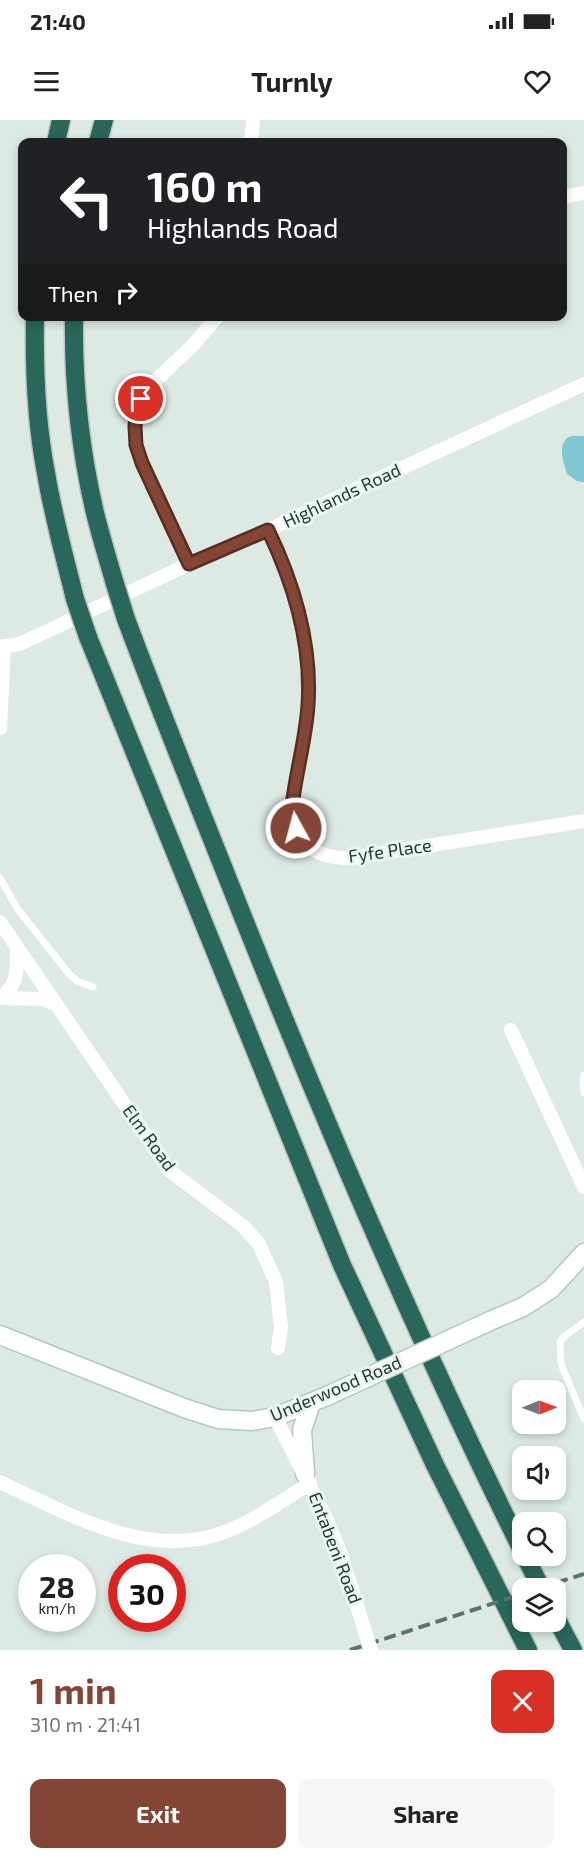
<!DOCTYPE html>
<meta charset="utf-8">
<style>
:root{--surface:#fff;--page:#f6f6f6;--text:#222;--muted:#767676;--accent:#844634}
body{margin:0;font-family:"Exo 2",sans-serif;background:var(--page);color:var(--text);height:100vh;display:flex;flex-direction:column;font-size:22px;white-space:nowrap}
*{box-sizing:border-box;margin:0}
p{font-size:20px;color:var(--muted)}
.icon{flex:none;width:33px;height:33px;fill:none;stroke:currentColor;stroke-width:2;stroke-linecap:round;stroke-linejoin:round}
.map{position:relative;height:1530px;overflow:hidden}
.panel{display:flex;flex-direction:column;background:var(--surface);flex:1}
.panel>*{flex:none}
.hud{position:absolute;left:18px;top:18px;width:549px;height:183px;border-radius:12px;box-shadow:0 3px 9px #0003;background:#202124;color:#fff;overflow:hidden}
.needle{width:39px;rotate:89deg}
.controls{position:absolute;left:512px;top:1260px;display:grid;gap:12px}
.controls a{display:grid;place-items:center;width:54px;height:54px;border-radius:12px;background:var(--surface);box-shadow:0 3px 9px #0003;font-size:30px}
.speed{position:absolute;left:18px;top:1434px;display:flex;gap:12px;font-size:30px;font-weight:700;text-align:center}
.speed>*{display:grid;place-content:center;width:78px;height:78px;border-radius:50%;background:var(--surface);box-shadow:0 3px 9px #0003;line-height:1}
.speed small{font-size:15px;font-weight:400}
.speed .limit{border:9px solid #d22;background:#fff;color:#111}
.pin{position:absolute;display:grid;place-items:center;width:51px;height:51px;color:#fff;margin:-26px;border:3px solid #fff;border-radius:50%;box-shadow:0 2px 6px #0007}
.me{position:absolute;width:66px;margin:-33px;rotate:353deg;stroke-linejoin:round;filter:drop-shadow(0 0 4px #0008)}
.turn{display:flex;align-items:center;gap:21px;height:126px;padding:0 30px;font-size:27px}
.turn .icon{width:78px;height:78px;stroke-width:2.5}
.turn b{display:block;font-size:42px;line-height:51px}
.then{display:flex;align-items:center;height:57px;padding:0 30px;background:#0003;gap:12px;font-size:22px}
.round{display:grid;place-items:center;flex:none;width:63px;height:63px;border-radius:12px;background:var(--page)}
.overview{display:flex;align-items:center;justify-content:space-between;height:102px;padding:0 30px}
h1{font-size:36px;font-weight:700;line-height:45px;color:var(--accent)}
.cta{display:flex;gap:12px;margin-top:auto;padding:12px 30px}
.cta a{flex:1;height:69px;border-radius:12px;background:var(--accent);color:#fff;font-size:24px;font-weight:700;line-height:69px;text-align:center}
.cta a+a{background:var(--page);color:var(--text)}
.status{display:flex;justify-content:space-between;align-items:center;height:42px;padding:0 30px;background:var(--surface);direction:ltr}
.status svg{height:16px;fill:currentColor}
header{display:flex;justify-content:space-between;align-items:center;height:78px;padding:0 30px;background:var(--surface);font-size:27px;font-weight:700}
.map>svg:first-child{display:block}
</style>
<div class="status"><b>21:40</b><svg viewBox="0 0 49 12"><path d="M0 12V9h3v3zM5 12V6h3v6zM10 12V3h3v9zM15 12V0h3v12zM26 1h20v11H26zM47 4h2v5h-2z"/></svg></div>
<header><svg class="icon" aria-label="menu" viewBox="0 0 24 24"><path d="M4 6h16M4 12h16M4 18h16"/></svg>Turnly<svg class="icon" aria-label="heart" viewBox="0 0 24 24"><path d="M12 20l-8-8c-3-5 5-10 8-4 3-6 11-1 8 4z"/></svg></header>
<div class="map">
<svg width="584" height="1530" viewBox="0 0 584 1530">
<rect width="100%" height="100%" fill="#dceae3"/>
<path fill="#7fc8d3" d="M571,316H584V362L577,361L567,354C564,342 557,328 567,318Z"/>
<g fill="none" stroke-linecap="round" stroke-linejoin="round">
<g stroke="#afcabf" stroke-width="21">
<g id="secondary">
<polyline points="490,1201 523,1187 551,1169 584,1133"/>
<polyline points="0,1215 184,1288 218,1299 252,1301 275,1297 327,1276"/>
<polyline points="305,1354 302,1310 311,1283"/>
</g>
</g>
<g stroke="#bbc4c1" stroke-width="21">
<g id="motorway">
<polyline points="56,22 61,0"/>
<polyline points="98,22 104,0"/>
<path d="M35,196C34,249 36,302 46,353C53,396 65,438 75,479"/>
<path d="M74,196C73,262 80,329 95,393C101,417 108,440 115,464"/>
<path d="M126,499C164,601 205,701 245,802C330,1015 420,1225 522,1430"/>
<polyline points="88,517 342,1145 435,1345 528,1530"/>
<polyline points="525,1436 541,1468"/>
<polyline points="555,1496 573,1530"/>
</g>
</g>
<g stroke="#fff" stroke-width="7">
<polyline points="0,758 17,788 69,854 77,861 93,867"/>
<polyline points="584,955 583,963 584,973"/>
<polyline points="584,1202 565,1216 560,1221 561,1244 584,1299"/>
</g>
<g stroke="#fff" stroke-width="14">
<polyline points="251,22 253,0"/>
<polyline points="562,77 584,73"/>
<path d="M268,410C294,464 311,525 308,585C306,618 296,652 292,685C295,725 313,738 351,738L584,701"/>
<polyline points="189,444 142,343 136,325 135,307 136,291 141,279 153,263 193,225 218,196"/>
<polyline points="0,527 19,524 37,516 189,444 268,410 584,264"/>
<polyline points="0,608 4,526"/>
<polyline points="0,802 170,1051 243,1106 259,1124 276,1162 281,1207 278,1228"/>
<path d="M0,878C19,865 17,848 17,827"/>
<polyline points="1,878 42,879 55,884"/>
<polyline points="511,910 584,1067"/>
<polyline points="275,1297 327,1400 342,1437 363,1505"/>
<path d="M0,1362C67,1393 146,1440 222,1413C251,1403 284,1380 310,1363"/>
</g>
<use href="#secondary" stroke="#fff" stroke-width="18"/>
<use href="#motorway" stroke="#286759" stroke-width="18"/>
<g stroke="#57766d" stroke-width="4" stroke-dasharray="12 6" stroke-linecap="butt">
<polyline points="539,1468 584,1454"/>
<polyline points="350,1530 522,1474"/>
</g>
<g stroke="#afcabf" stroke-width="21" stroke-linecap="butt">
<polyline id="secondary-bridge" points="327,1276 490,1201"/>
</g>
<g stroke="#bbc4c1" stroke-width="21" stroke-linecap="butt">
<g id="motorway-bridge">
<polyline points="115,464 126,499"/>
<polyline points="75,479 88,517"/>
</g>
</g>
<polyline stroke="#fff" stroke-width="14" points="363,1505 371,1530"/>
<use href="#secondary-bridge" stroke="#fff" stroke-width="18"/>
<use href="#motorway-bridge" stroke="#286759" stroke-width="18"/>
</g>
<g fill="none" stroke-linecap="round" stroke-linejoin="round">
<g stroke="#562e22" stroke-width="15">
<path id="route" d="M141,279L136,291L135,307L136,325L142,343L189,444L268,410C294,464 312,525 308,585C306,618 296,652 292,686L293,699L296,708"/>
</g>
<use href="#route" stroke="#844634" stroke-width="10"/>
</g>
<g text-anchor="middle" stroke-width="6" stroke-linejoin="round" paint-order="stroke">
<g font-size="18" fill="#1d3931" stroke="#ecf6f1">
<text transform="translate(342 376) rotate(-25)" y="6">Highlands Road</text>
<text transform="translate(390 731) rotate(-8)" y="6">Fyfe Place</text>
<text transform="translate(149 1018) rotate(54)" y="6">Elm Road</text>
<text transform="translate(336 1269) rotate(-23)" y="6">Underwood Road</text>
<text transform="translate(335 1428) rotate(69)" y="6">Entabeni Road</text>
</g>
</g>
</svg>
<div class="controls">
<a><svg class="needle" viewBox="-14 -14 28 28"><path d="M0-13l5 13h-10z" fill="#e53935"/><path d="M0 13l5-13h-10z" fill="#767676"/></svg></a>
<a><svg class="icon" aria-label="sound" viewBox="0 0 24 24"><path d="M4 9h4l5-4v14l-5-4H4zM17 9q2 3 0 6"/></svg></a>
<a><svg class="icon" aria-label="search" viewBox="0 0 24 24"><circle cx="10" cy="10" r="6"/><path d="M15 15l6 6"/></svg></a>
<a><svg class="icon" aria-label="layers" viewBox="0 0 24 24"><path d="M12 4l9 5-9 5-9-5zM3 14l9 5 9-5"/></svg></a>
</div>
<div class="speed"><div>28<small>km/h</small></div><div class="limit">30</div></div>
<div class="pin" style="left:141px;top:279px;background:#d93025"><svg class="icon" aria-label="arrive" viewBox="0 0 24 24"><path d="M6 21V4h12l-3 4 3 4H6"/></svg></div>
<svg class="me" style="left:296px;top:708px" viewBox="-20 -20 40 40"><circle r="17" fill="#844634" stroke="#fff" stroke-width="3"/><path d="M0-11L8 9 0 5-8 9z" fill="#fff"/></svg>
<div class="hud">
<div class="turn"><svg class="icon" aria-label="left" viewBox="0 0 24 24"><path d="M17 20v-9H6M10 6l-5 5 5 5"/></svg><div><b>160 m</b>Highlands Road</div></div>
<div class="then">Then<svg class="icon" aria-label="right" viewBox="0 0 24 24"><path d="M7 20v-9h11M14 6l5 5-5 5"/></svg></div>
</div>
</div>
<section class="panel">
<div class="overview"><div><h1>1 min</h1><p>310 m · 21:41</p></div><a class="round" style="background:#d93025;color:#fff"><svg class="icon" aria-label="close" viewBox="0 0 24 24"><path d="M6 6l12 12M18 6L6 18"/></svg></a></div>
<div class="cta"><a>Exit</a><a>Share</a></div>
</section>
